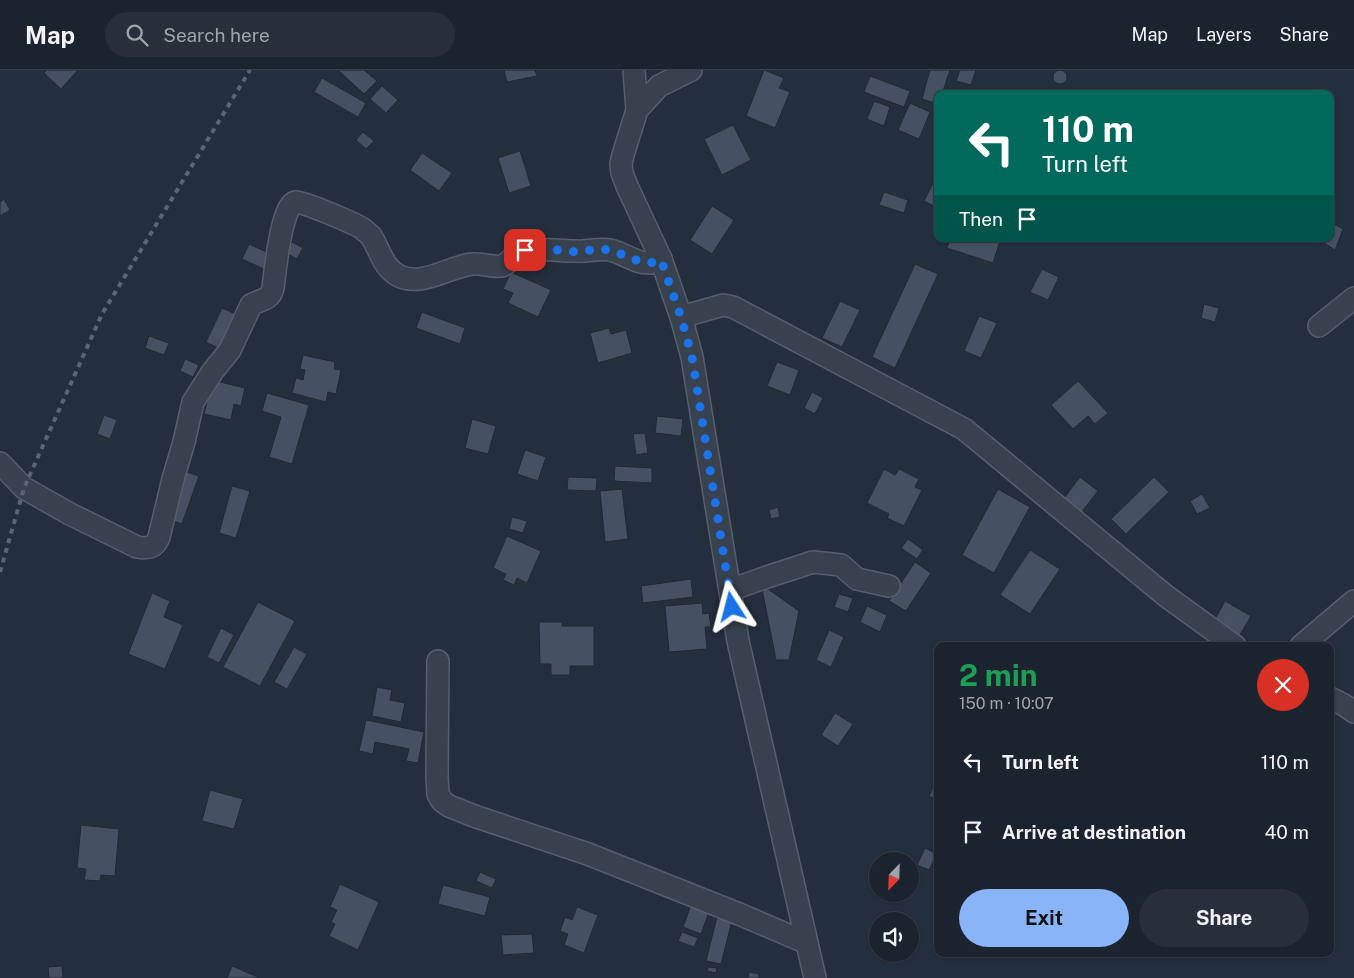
<!DOCTYPE html>
<meta charset="utf-8">
<style>
:root{--surface:#1b232e;--page:#282f3a;--text:#f1f3f6;--muted:#a0a4aa;--line:#39404a;--accent:#8ab4f8}
body{margin:0;font-family:"Public Sans",sans-serif;background:var(--page);color:var(--text);height:100vh;display:flex;flex-direction:column;font-size:19px;white-space:nowrap}
*{box-sizing:border-box;margin:0}
p{font-size:16px;color:var(--muted)}
.icon{flex:none;width:28px;height:28px;fill:none;stroke:currentColor;stroke-width:2;stroke-linecap:round;stroke-linejoin:round}
.map{position:relative;flex:1;overflow:hidden}
.panel{position:absolute;left:934px;top:572px;width:400px;height:315px;display:flex;flex-direction:column;background:var(--surface);border-radius:10px;box-shadow:0 1px 4px #0004,0 0 0 1px var(--line)}
.panel>*{flex:none}
.guide{position:absolute;left:934px;top:20px;width:400px;height:152px;border-radius:10px;box-shadow:0 1px 4px #0004,0 0 0 1px var(--line);background:#00695c;color:#fff;overflow:hidden}
.needle{width:32px;rotate:203deg}
.tools{position:absolute;left:869px;top:782px;display:grid;gap:10px}
.tools a{display:grid;place-items:center;width:50px;height:50px;border-radius:50%;background:var(--surface);box-shadow:0 1px 4px #0004,0 0 0 1px var(--line);font-size:25px}
.pin{position:absolute;display:grid;place-items:center;width:42px;height:42px;color:#fff;margin:-21px;border-radius:10px;box-shadow:0 2px 8px #0006}
.me{position:absolute;width:55px;margin:-28px;rotate:351deg;stroke-linejoin:round;filter:drop-shadow(0 0 4px #0008)}
.turn{display:flex;align-items:center;gap:18px;height:105px;padding:0 25px;font-size:22px}
.turn .icon{width:65px;height:65px;stroke-width:2.5}
.turn b{display:block;font-size:35px;line-height:42px}
.then{display:flex;align-items:center;height:48px;padding:0 25px;background:#0003;gap:10px;font-size:19px}
.round{display:grid;place-items:center;flex:none;width:52px;height:52px;border-radius:26px;background:var(--page)}
.head{display:flex;align-items:center;justify-content:space-between;height:85px;padding:0 25px}
h1{font-size:30px;font-weight:700;line-height:38px;color:#1e9e55}
.button{display:flex;gap:10px;margin-top:auto;padding:10px 25px}
.button a{flex:1;height:58px;border-radius:30px;background:var(--accent);color:#111;font-size:20px;font-weight:700;line-height:58px;text-align:center}
.button a+a{background:var(--page);color:var(--text)}
ul{padding:0;list-style:none}
li{display:flex;align-items:center;gap:15px;height:70px;padding:0 25px}
li div{flex:1}
li b{display:block;font-size:19px}
li em{font-style:normal}
header{display:flex;align-items:center;gap:30px;box-sizing:border-box;height:70px;padding:0 25px;background:var(--surface);border-bottom:1px solid var(--line)}
header strong{font-size:24px}
nav{display:flex;gap:28px;margin-inline-start:auto;font-size:18px}
.search{width:350px;height:45px;background:var(--page);display:flex;align-items:center;gap:12px;box-sizing:border-box;padding:0 18px;border-radius:28px;color:var(--muted);font-size:19px}
.map>svg:first-child{display:block}
</style>
<header>
<strong>Map</strong>
<div class="search"><svg class="icon" aria-label="search" viewBox="0 0 24 24"><circle cx="10" cy="10" r="6"/><path d="M15 15l6 6"/></svg>Search here</div>
<nav><a>Map</a><a>Layers</a><a>Share</a></nav>
</header>
<div class="map">
<svg width="1354" height="908" viewBox="0 0 1354 908">
<rect width="100%" height="100%" fill="#242f3e"/>
<g fill="#455162" stroke="#1f2835">
<circle cx="1060" cy="7" r="7"/>
<polygon points="47,0 78,0 61,19 44,3"/>
<polygon points="338,0 364,0 377,11 364,24"/>
<polygon points="504,0 535,0 537,6 507,12"/>
<polygon points="764,0 784,8 779,18 790,22 775,58 746,46"/>
<polygon points="930,0 950,0 942,24 938,24 938,34 922,29"/>
<polygon points="960,0 976,0 971,15 956,11"/>
<polygon points="870,6 910,21 904,37 864,22"/>
<polygon points="322,8 366,33 358,47 314,22"/>
<polygon points="382,16 398,30 386,43 370,29"/>
<polygon points="874,31 890,37 884,56 867,49"/>
<polygon points="910,33 930,42 919,69 898,60"/>
<polygon points="733,55 751,90 722,105 704,69"/>
<polygon points="363,62 374,71 366,79 356,70"/>
<polygon points="520,81 531,116 509,123 498,88"/>
<polygon points="422,83 452,103 439,121 410,100"/>
<polygon points="938,103 938,138 924,131"/>
<polygon points="884,122 908,130 904,143 879,135"/>
<polygon points="4,129 10,140 0,146 0,132"/>
<polygon points="712,136 734,150 712,184 690,170"/>
<polygon points="1330,152 1343,159 1335,180 1318,169 1330,169"/>
<polygon points="950,169 994,169 1000,171 993,193 947,178"/>
<polygon points="292,172 303,178 297,189 286,183"/>
<polygon points="249,174 275,186 268,201 242,189"/>
<polygon points="915,194 938,204 895,298 872,287"/>
<polygon points="1042,199 1059,207 1048,230 1030,222"/>
<polygon points="511,202 551,220 538,247 508,233 513,223 503,219"/>
<polygon points="840,231 860,240 842,277 822,268"/>
<polygon points="1204,234 1219,238 1215,252 1201,248"/>
<polygon points="222,238 240,246 224,281 206,272"/>
<polygon points="422,242 465,258 460,274 416,258"/>
<polygon points="979,246 997,253 981,288 964,281"/>
<polygon points="609,258 611,264 626,260 632,283 598,293 590,263"/>
<polygon points="149,266 169,273 164,285 145,278"/>
<polygon points="303,285 335,292 334,299 341,300 336,324 328,322 326,332 292,323 296,308 303,310 305,300 300,299"/>
<polygon points="185,289 199,295 193,307 180,301"/>
<polygon points="777,292 799,300 790,325 767,316"/>
<polygon points="212,310 245,318 241,336 234,334 231,350 204,344"/>
<polygon points="1078,311 1108,343 1095,354 1088,346 1073,359 1051,335"/>
<polygon points="812,322 823,328 815,344 804,338"/>
<polygon points="267,323 309,335 292,394 269,387 281,347 262,341"/>
<polygon points="104,345 117,350 110,369 97,364"/>
<polygon points="657,346 683,349 681,366 655,363"/>
<polygon points="472,349 496,356 488,384 465,378"/>
<polygon points="645,363 648,383 636,385 633,364"/>
<polygon points="525,380 546,387 538,411 517,404"/>
<polygon points="615,396 652,398 652,413 614,411"/>
<polygon points="884,399 895,405 899,399 919,409 915,417 922,420 904,456 887,448 889,444 867,433"/>
<polygon points="183,401 199,406 182,454 166,448"/>
<polygon points="568,407 597,408 596,421 567,420"/>
<polygon points="1080,407 1098,421 1080,444 1062,431"/>
<polygon points="1154,407 1169,422 1126,464 1111,449"/>
<polygon points="232,416 250,421 236,468 219,463"/>
<polygon points="622,419 628,469 605,472 600,421"/>
<polygon points="998,419 1030,437 994,503 962,485"/>
<polygon points="1202,424 1210,438 1197,444 1190,431"/>
<polygon points="778,437 780,447 771,449 769,440"/>
<polygon points="512,447 527,451 523,463 509,459"/>
<polygon points="507,466 541,481 527,513 517,508 514,515 503,510 506,504 493,498"/>
<polygon points="908,469 923,480 917,489 901,478"/>
<polygon points="1030,480 1060,499 1030,544 1000,525"/>
<polygon points="915,492 931,503 906,541 889,531"/>
<polygon points="691,509 693,527 643,533 641,516"/>
<polygon points="761,514 799,541 789,590 776,590"/>
<polygon points="152,523 170,531 164,547 183,555 165,599 128,584"/>
<polygon points="839,524 853,528 848,542 834,537"/>
<polygon points="1225,531 1251,546 1237,570 1212,555"/>
<polygon points="258,532 295,551 260,616 223,597"/>
<polygon points="702,533 703,544 709,543 711,557 705,557 707,579 669,582 665,536"/>
<polygon points="867,536 887,545 880,562 860,552"/>
<polygon points="539,552 562,552 562,556 594,556 594,596 570,596 570,605 551,605 551,594 540,594"/>
<polygon points="221,558 234,565 219,593 207,587"/>
<polygon points="829,560 844,567 831,597 816,590"/>
<polygon points="294,577 307,584 287,619 274,612"/>
<polygon points="377,617 392,620 390,630 405,633 401,652 372,646"/>
<polygon points="835,643 853,654 838,676 821,665"/>
<polygon points="366,650 424,662 418,693 406,691 409,679 375,672 373,684 359,681"/>
<polygon points="938,707 938,730 929,726"/>
<polygon points="210,720 243,729 234,759 202,751"/>
<polygon points="938,746 938,757 933,754"/>
<polygon points="81,755 119,759 115,806 101,805 100,811 84,810 86,799 77,798"/>
<polygon points="925,778 937,784 929,800 917,795"/>
<polygon points="480,802 496,809 492,818 476,811"/>
<polygon points="340,814 379,832 358,880 329,866 335,854 331,852 337,840 330,837"/>
<polygon points="443,815 490,827 485,846 438,834"/>
<polygon points="692,832 710,839 701,864 683,857"/>
<polygon points="577,837 598,845 584,883 564,875 568,864 560,861 565,847 572,850"/>
<polygon points="717,847 732,851 721,894 706,891"/>
<polygon points="682,862 698,868 694,877 678,871"/>
<polygon points="532,864 534,883 503,885 501,865"/>
<polygon points="62,896 63,908 49,908 48,897"/>
<polygon points="232,896 260,908 227,908"/>
<polygon points="708,897 717,898 716,903 707,901"/>
<polygon points="749,902 759,904 759,908 748,908"/>
</g>
<g fill="none" stroke-linecap="round" stroke-linejoin="round">
<g stroke="#565f6c" stroke-width="24">
<g id="minor">
<polyline points="634,0 637,40"/>
<polyline points="691,0 659,16 637,40 623,85 621,94 622,103 627,116 661,189 681,247 692,287 738,571 815,908"/>
<polyline points="681,247 723,235 733,237 964,359 1166,526 1235,576"/>
<polyline points="1319,256 1354,228"/>
<path d="M0,393L24,418L70,444L137,477C148,479 155,478 159,467L173,409L184,372L193,332L213,301L230,280L251,235C261,229 270,231 273,218C275,204 281,134 296,132C302,131 356,154 363,159C365,161 369,164 371,166C380,180 383,198 399,206C422,217 448,197 472,194C481,193 495,198 502,196C511,192 517,181 527,180C543,178 560,181 576,181C588,182 598,178 610,180C624,183 636,194 650,193C653,192 657,190 661,189"/>
<polyline points="730,520 767,507 813,492 841,495 857,509 889,516"/>
<polyline points="1301,576 1354,531"/>
<polyline points="438,591 437,706 438,724 442,731 449,736 474,746 588,784 739,844 807,873"/>
<polyline points="1330,628 1344,635 1354,642"/>
</g>
</g>
<use href="#minor" stroke="#38414e" stroke-width="21"/>
<polyline stroke="#5a6575" stroke-width="4" stroke-dasharray="5 5" stroke-linecap="butt" points="0,502 24,418 102,244 250,0"/>
</g>
<g fill="none" stroke-linecap="round" stroke-linejoin="round">
<polyline stroke="#1a73e8" stroke-width="9" stroke-dasharray="0 16.2" points="525,180 547,179 577,182 597,179 611,180 641,192 650,193 661,190 681,247 692,287 732,537"/>
</g>
</svg>
<div class="tools">
<a><svg class="needle" viewBox="-14 -14 28 28"><path d="M0-13l5 13h-10z" fill="#e53935"/><path d="M0 13l5-13h-10z" fill="#a0a4aa"/></svg></a>
<a><svg class="icon" aria-label="sound" viewBox="0 0 24 24"><path d="M4 9h4l5-4v14l-5-4H4zM17 9q2 3 0 6"/></svg></a>
</div>
<div class="pin" style="left:525px;top:180px;background:#d93025"><svg class="icon" aria-label="arrive" viewBox="0 0 24 24"><path d="M6 21V4h12l-3 4 3 4H6"/></svg></div>
<svg class="me" style="left:732px;top:537px" viewBox="-20 -20 40 40"><path d="M0-17L14 15 0 8-14 15z" fill="#1a73e8" stroke="#fff" stroke-width="4"/></svg>
<div class="guide">
<div class="turn"><svg class="icon" aria-label="left" viewBox="0 0 24 24"><path d="M17 20v-9H6M10 6l-5 5 5 5"/></svg><div><b>110 m</b>Turn left</div></div>
<div class="then">Then<svg class="icon" aria-label="arrive" viewBox="0 0 24 24"><path d="M6 21V4h12l-3 4 3 4H6"/></svg></div>
</div>
<section class="panel">
<div class="head"><div><h1>2 min</h1><p>150 m · 10:07</p></div><a class="round" style="background:#d93025;color:#fff"><svg class="icon" aria-label="close" viewBox="0 0 24 24"><path d="M6 6l12 12M18 6L6 18"/></svg></a></div>
<ul>
<li><svg class="icon" aria-label="left" viewBox="0 0 24 24"><path d="M17 20v-9H6M10 6l-5 5 5 5"/></svg><div><b>Turn left</b></div><em>110 m</em></li>
<li><svg class="icon" aria-label="arrive" viewBox="0 0 24 24"><path d="M6 21V4h12l-3 4 3 4H6"/></svg><div><b>Arrive at destination</b></div><em>40 m</em></li>
</ul>
<div class="button"><a>Exit</a><a>Share</a></div>
</section>
</div>
